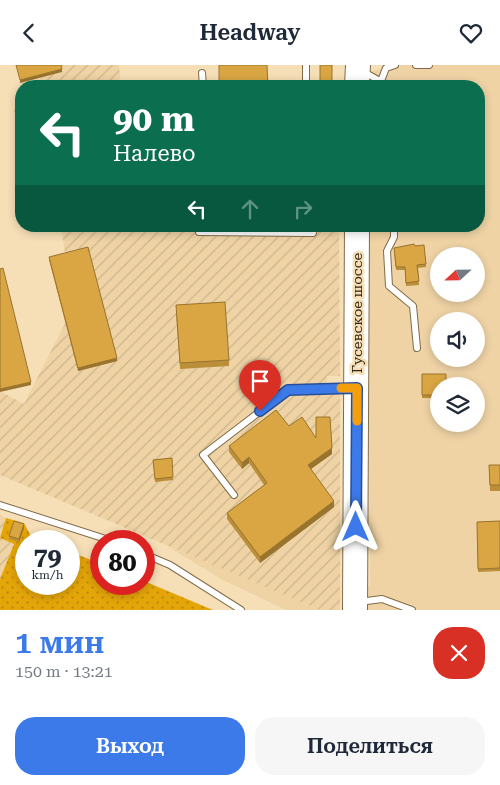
<!DOCTYPE html>
<html lang="ru">
<meta charset="utf-8">
<style>
:root{--surface:#fff;--page:#f6f6f7;--text:#1f2937;--muted:#747a83;--accent:#3c7ae9}
body{margin:0;font-family:"Roboto Serif",serif;background:var(--page);color:var(--text);height:100vh;display:flex;flex-direction:column;font-size:19px;white-space:nowrap}
*{box-sizing:border-box;margin:0}
p{font-size:16px;color:var(--muted)}
.icon{flex:none;width:28px;height:28px;fill:none;stroke:currentColor;stroke-width:2;stroke-linecap:round;stroke-linejoin:round}
.map{position:relative;height:545px;overflow:hidden}
.panel{display:flex;flex-direction:column;background:var(--surface);flex:1}
.panel>*{flex:none}
.banner{position:absolute;left:15px;top:15px;width:470px;height:152px;border-radius:20px;box-shadow:0 2px 8px #0003;background:#0b6e4f;color:#fff;overflow:hidden}
.needle{width:32px;rotate:248deg}
.tools{position:absolute;left:430px;top:182px;display:grid;gap:10px}
.tools a{display:grid;place-items:center;width:55px;height:55px;border-radius:50%;background:var(--surface);box-shadow:0 2px 8px #0003;font-size:25px}
.speed{position:absolute;left:15px;top:465px;display:flex;gap:10px;font-size:25px;font-weight:700;text-align:center}
.speed>*{display:grid;place-content:center;width:65px;height:65px;border-radius:50%;background:var(--surface);box-shadow:0 2px 8px #0003;line-height:1}
.speed small{font-size:12px;font-weight:400}
.speed .limit{border:8px solid #d22;background:#fff;color:#111}
.pin{position:absolute;display:grid;place-items:center;width:42px;height:42px;color:#fff;margin:-51px -21px;border-radius:50% 50% 50% 0;rotate:-45deg;box-shadow:0 0 5px #0007}
.pin .icon{rotate:45deg}
.me{position:absolute;width:55px;margin:-28px;rotate:0deg;stroke-linejoin:round;filter:drop-shadow(0 0 4px #0008)}
.turn{display:flex;align-items:center;gap:18px;height:105px;padding:0 15px;font-size:22px}
.turn .icon{width:65px;height:65px;stroke-width:2.5}
.turn b{display:block;font-size:35px;line-height:42px}
.lanes{display:flex;align-items:center;height:48px;padding:0 15px;background:#0003;justify-content:center;gap:25px;direction:ltr}
.lanes .off{opacity:.35}
.round{display:grid;place-items:center;flex:none;width:52px;height:52px;border-radius:20px;background:var(--page)}
.headline{display:flex;align-items:center;justify-content:space-between;height:85px;padding:0 15px}
h1{font-size:30px;font-weight:600;line-height:38px;color:var(--accent)}
.button{display:flex;gap:10px;margin-top:auto;padding:10px 15px}
.button a{flex:1;height:58px;border-radius:20px;background:var(--accent);color:#fff;font-size:20px;font-weight:600;line-height:58px;text-align:center}
.button a+a{background:var(--page);color:var(--text)}
header{display:flex;justify-content:space-between;align-items:center;height:65px;padding:0 15px;background:var(--surface);font-size:22px;font-weight:600}
.map>svg:first-child{display:block}
</style>
<header><svg class="icon" aria-label="back" viewBox="0 0 24 24"><path d="M15 5l-7 7 7 7"/></svg>Headway<svg class="icon" aria-label="heart" viewBox="0 0 24 24"><path d="M12 20l-8-8c-3-5 5-10 8-4 3-6 11-1 8 4z"/></svg></header>
<div class="map">
<svg width="500" height="545" viewBox="0 0 500 545">
<defs>
<pattern id="industrial-furrows" width="10" height="10" patternUnits="userSpaceOnUse" patternTransform="scale(1.25)"><rect width="10" height="10" fill="#efd3a5"/><path d="M-1 1l2-2M0 10L10 0M9 11l2-2" fill="none" stroke="#cdb58d"/></pattern>
<pattern id="grass-dots" width="8" height="8" patternUnits="userSpaceOnUse" patternTransform="scale(1.25)"><rect width="8" height="8" fill="#e4a509"/><path d="M2 2h.1M6 6h.1" fill="none" stroke="#b98609" stroke-width="1.8" stroke-linecap="round"/></pattern>
</defs>
<rect width="100%" height="100%" fill="#f6dfb7"/>
<g fill="#efd3a5" fill-rule="evenodd">
<path d="M395,0H500V545H364V522L370,521L368,161H479V21H368L370,7ZM439,191H476V229H439ZM439,256H476V294H439ZM439,321H476V359H439Z"/>
<polygon points="167,481 285,529 319,545 286,545 221,514"/>
</g>
<g fill="url(#industrial-furrows)">
<polygon points="38,0 119,0 121,21 41,21"/>
<polygon points="61,161 339,161 340,311 327,311 326,323 340,325 340,545 320,545 0,410 0,326 24,339 73,243"/>
<polygon points="0,450 6,453 0,473 14,479 0,514"/>
</g>
<polygon fill="url(#grass-dots)" points="6,453 24,458 31,471 45,476 26,476 26,519 69,519 69,486 101,499 101,519 144,519 144,516 213,545 0,545 0,514 14,479 0,473"/>
<g fill="none" stroke-linecap="round" stroke-linejoin="round">
<g stroke="#816c48" stroke-width="8">
<g id="lane">
<polyline points="306,0 306,21"/>
<polyline points="416,0 429,0"/>
<polyline points="362,6 389,21"/>
<polyline points="202,8 203,21"/>
<polyline points="381,16 386,3 395,0"/>
<polyline points="394,161 394,172 387,186 389,221 413,241 417,283"/>
<polyline points="199,167 313,168 314,161"/>
<polyline points="234,430 203,390 288,325 353,323"/>
<polyline points="0,440 112,476"/>
<polyline points="144,489 170,500 241,545"/>
<polyline points="359,537 382,534 412,545"/>
</g>
</g>
<g stroke="#816c48" stroke-width="26">
<g id="highway">
<polyline points="357,21 358,0"/>
<polyline points="355,545 357,161"/>
</g>
</g>
<use href="#lane" stroke="#fff" stroke-width="6"/>
<use href="#highway" stroke="#fff" stroke-width="24"/>
</g>
<g fill="#bb8f3a">
<polygon points="21,43 21,73 15,48 15,45"/>
<polygon points="415,181 426,199 426,202 418,203 419,220 406,221 405,205 396,205 394,183"/>
<polygon points="49,192 117,296 78,306 49,195"/>
<polygon points="176,246 229,295 229,301 180,304"/>
<polygon points="422,309 439,321 439,333 422,333"/>
<polygon points="289,361 316,373 332,389 311,404 334,442 260,498 227,454 227,448 264,420 249,398 242,404 229,387 229,381"/>
<polygon points="172,393 173,415 155,417 153,395"/>
<polygon points="489,400 500,400 500,426 490,426"/>
<polygon points="500,456 500,506 478,507 477,457"/>
<polygon points="24,463 19,477 9,474 9,471"/>
</g>
<g fill="#98742f">
<polygon points="62,4 62,7 20,18 20,15"/>
<polygon points="117,293 117,296 78,306 78,303"/>
<polygon points="31,317 31,320 0,327 0,324"/>
<polygon points="332,383 332,389 308,406 308,400"/>
<polygon points="249,392 249,398 242,404 242,398"/>
<polygon points="334,436 334,442 260,498 260,492"/>
<polygon points="24,459 24,463 19,477 19,474"/>
</g>
<g fill="#d9a643" stroke="#98742f">
<polygon points="16,0 61,0 62,4 20,15"/>
<polygon points="219,0 267,0 268,21 219,21"/>
<rect x="320" y="0" width="12" height="21"/>
<polygon points="21,43 21,70 15,45"/>
<polygon points="414,179 415,181 424,180 426,199 417,200 419,216 406,218 405,202 396,202 394,183"/>
<polygon points="88,182 117,293 78,303 49,192"/>
<polygon points="3,203 31,317 0,324 0,204"/>
<polygon points="225,237 229,295 180,298 176,240"/>
<polygon points="422,309 446,309 446,321 439,321 439,330 422,330"/>
<polygon points="276,345 289,361 302,352 316,373 316,352 330,352 332,383 308,400 334,436 260,492 227,448 267,418 249,392 242,398 229,381"/>
<polygon points="172,393 173,412 155,414 153,395"/>
<polygon points="489,400 500,400 500,420 490,420"/>
<polygon points="14,456 24,459 19,474 9,471"/>
<polygon points="500,456 500,503 478,504 477,457"/>
</g>
<g fill="none" stroke-linecap="round" stroke-linejoin="round">
<g stroke="#274f97" stroke-width="12">
<polyline id="route" points="260,346 288,325 357,323 356,462"/>
</g>
<use href="#route" stroke="#3c7ae9" stroke-width="9"/>
<polyline stroke="#f59e0b" stroke-width="9" points="341,323 357,323 357,356"/>
</g>
<g text-anchor="middle" stroke-width="5" stroke-linejoin="round" paint-order="stroke">
<g font-size="14" fill="#2f2717" stroke="#f6dfb7">
<text transform="translate(357 248) rotate(-90)" y="5">Гусевское шоссе</text>
</g>
</g>
</svg>
<div class="tools">
<a><svg class="needle" viewBox="-14 -14 28 28"><path d="M0-13l5 13h-10z" fill="#e53935"/><path d="M0 13l5-13h-10z" fill="#747a83"/></svg></a>
<a><svg class="icon" aria-label="sound" viewBox="0 0 24 24"><path d="M4 9h4l5-4v14l-5-4H4zM17 9q2 3 0 6"/></svg></a>
<a><svg class="icon" aria-label="layers" viewBox="0 0 24 24"><path d="M12 4l9 5-9 5-9-5zM3 14l9 5 9-5"/></svg></a>
</div>
<div class="speed"><div>79<small>km/h</small></div><div class="limit">80</div></div>
<div class="pin" style="left:260px;top:346px;background:#d93025"><svg class="icon" aria-label="arrive" viewBox="0 0 24 24"><path d="M6 21V4h12l-3 4 3 4H6"/></svg></div>
<svg class="me" style="left:356px;top:462px" viewBox="-20 -20 40 40"><path d="M0-17L14 15 0 8-14 15z" fill="#3c7ae9" stroke="#fff" stroke-width="4"/></svg>
<div class="banner">
<div class="turn"><svg class="icon" aria-label="left" viewBox="0 0 24 24"><path d="M17 20v-9H6M10 6l-5 5 5 5"/></svg><div><b>90 m</b>Налево</div></div>
<div class="lanes"><svg class="icon" aria-label="left" viewBox="0 0 24 24"><path d="M17 20v-9H6M10 6l-5 5 5 5"/></svg><svg class="icon off" aria-label="ahead" viewBox="0 0 24 24"><path d="M12 20V5M6 11l6-6 6 6"/></svg><svg class="icon off" aria-label="right" viewBox="0 0 24 24"><path d="M7 20v-9h11M14 6l5 5-5 5"/></svg></div>
</div>
</div>
<section class="panel">
<div class="headline"><div><h1>1 мин</h1><p>150 m · 13:21</p></div><a class="round" style="background:#d93025;color:#fff"><svg class="icon" aria-label="close" viewBox="0 0 24 24"><path d="M6 6l12 12M18 6L6 18"/></svg></a></div>
<div class="button"><a>Выход</a><a>Поделиться</a></div>
</section>
